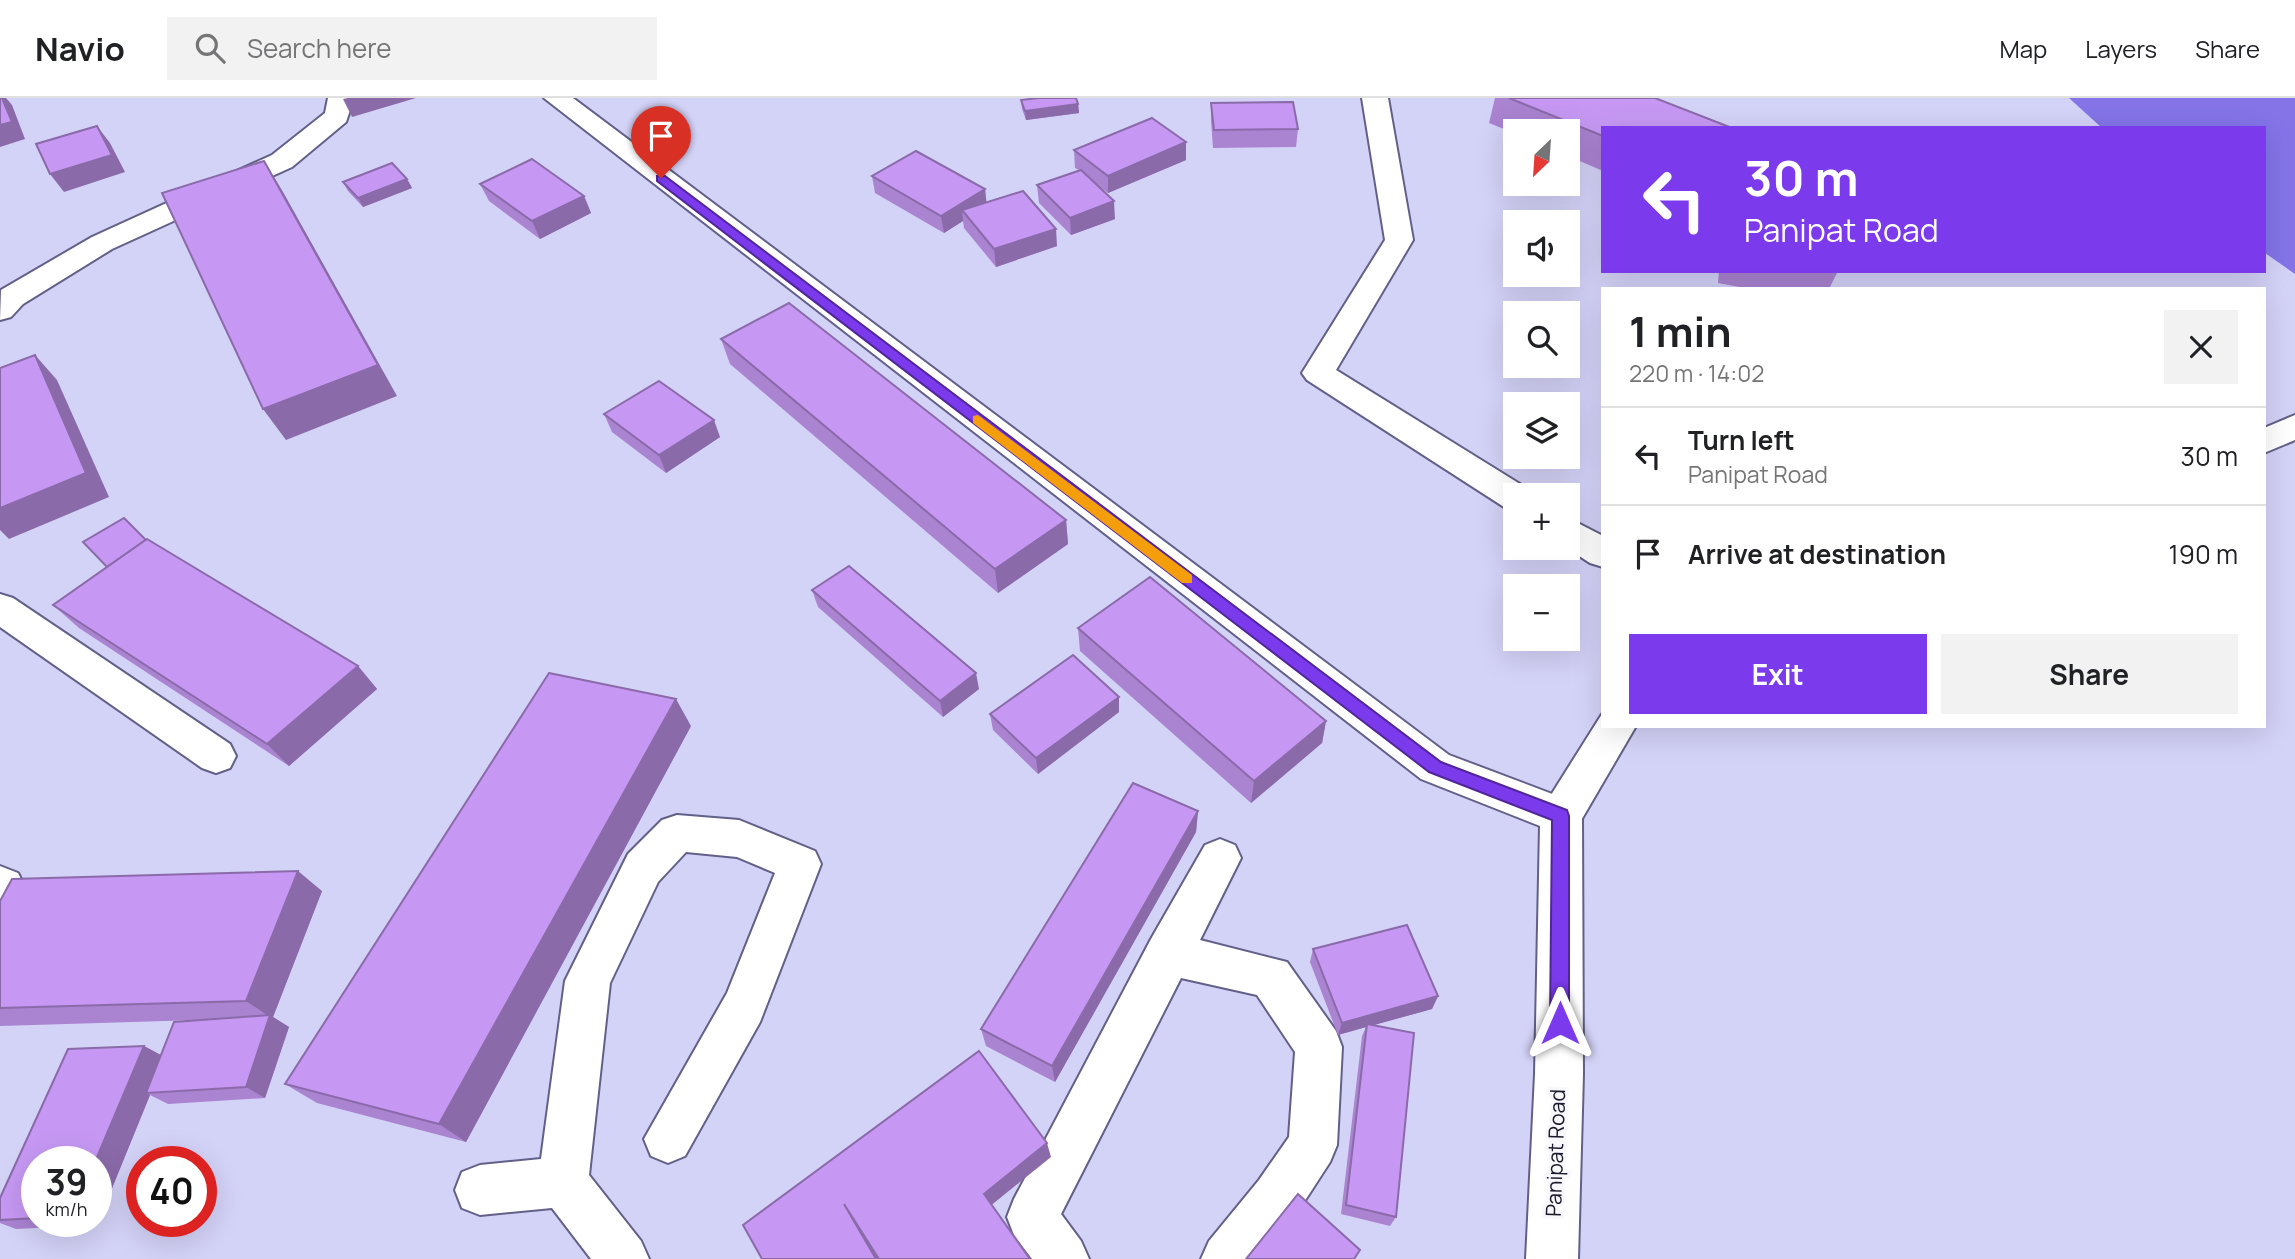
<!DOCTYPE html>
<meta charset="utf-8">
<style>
:root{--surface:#fff;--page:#f2f2f2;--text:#202124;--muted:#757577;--line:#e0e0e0;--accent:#7c3aed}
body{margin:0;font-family:Manrope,sans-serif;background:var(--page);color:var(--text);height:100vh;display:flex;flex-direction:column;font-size:26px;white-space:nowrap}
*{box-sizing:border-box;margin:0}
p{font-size:23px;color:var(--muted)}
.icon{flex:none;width:38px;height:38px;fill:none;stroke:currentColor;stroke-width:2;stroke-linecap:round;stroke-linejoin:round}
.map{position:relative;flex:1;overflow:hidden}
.panel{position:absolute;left:1601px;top:189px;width:665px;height:441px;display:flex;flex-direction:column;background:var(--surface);border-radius:0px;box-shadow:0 7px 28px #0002}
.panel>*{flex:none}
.hud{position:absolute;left:1601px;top:28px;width:665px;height:147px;border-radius:0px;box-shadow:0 7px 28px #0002;background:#7c3aed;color:#fff;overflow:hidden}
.needle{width:46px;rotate:205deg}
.buttons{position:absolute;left:1503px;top:21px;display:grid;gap:14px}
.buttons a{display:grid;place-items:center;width:77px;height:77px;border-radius:0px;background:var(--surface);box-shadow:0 7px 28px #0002;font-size:35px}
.speed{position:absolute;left:21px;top:1048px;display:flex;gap:14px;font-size:35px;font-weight:700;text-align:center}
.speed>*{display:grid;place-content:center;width:91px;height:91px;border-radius:50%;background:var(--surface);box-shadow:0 7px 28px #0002;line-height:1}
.speed small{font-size:18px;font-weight:400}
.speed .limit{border:10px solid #d22;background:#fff;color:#111}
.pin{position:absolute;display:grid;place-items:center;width:60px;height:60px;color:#fff;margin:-72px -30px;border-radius:50% 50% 50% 0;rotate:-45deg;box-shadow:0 0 7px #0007}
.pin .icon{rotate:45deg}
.me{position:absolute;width:77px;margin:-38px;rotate:0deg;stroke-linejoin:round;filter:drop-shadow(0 0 5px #0008)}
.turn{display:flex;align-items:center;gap:24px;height:147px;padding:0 28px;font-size:32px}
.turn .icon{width:91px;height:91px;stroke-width:2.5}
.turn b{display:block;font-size:49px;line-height:60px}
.round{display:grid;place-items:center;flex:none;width:74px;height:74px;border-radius:0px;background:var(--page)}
.headline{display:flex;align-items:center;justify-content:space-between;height:119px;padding:0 28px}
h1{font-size:42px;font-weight:700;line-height:52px}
.button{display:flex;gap:14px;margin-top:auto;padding:14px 28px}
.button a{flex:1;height:80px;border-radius:0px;background:var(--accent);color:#fff;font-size:28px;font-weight:700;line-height:80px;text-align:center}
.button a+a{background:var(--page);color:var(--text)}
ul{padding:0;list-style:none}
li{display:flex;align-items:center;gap:21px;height:98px;padding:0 28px;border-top:2px solid var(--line)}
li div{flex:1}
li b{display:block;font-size:26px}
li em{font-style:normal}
header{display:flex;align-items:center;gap:42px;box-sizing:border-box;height:98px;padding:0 35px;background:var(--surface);border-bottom:2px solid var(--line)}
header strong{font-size:33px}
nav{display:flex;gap:38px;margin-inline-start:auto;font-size:24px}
.search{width:490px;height:63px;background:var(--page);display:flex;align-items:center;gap:18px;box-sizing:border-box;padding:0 24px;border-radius:0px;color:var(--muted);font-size:26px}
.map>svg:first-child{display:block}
</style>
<header>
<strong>Navio</strong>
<div class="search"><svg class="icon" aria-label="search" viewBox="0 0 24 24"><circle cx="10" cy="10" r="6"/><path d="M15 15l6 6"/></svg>Search here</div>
<nav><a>Map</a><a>Layers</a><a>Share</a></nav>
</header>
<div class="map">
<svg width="2295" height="1161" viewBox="0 0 2295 1161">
<rect width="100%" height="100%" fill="#d3d2f7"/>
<polygon fill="#8474e8" points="2069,0 2295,0 2295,176 2265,155 2264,30 2102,30"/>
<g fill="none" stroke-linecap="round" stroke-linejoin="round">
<g stroke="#626088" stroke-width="4">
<g id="minor">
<polygon points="328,0 354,0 346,24 292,69 112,151 23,206 11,219 0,222 1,192 92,139 272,57 325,15"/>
<polygon points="1362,0 1388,0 1413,142 1336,272 1528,391 1532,397 1516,397 1516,412 1504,409 1307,282 1302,275 1385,142"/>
<polygon points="2295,317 2295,342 2264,355 2264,330"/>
<polygon points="1568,420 1603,438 1603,469 1590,465 1567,450"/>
<polygon points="0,496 13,500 230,646 236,658 230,670 216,675 202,670 0,529"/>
<polygon points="1602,616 1603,628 1636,628 1576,731 1561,736 1546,731 1540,718 1546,705"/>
<polygon points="677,717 739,722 815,753 821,766 760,924 685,1058 668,1065 651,1058 644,1041 727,895 775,775 737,759 686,754 658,784 610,885 589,1077 641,1143 649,1161 591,1161 552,1110 480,1117 462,1110 455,1092 462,1074 480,1067 541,1061 565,883 628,756 662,722"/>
<polygon points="1220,741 1235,747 1241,760 1200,842 1287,864 1336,933 1342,949 1337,1047 1330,1064 1295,1118 1260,1161 1201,1161 1209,1143 1259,1082 1289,1039 1295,954 1257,897 1181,880 1061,1116 1081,1143 1089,1161 1032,1161 1014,1137 1007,1119 1014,1101 1151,841 1205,747"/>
<polygon points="0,768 18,775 25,789 15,814 0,820"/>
</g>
</g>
<g stroke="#626088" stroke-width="4">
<polygon id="tertiary" points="544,0 573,0 1449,657 1576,705 1582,718 1583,976 1578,1161 1526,1161 1535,976 1540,728 1421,681"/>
</g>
<use href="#minor" fill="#fff" fill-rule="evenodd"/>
<use href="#tertiary" fill="#fff" fill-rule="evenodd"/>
</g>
<g fill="#aa83d1" fill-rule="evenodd">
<polygon points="1495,0 1655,0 1603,30 1603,73 1568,58 1568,33 1516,33 1516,36 1489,25"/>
<polygon points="1021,2 1078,6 1079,15 1026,22 1022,11"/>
<polygon points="1211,5 1298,31 1296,49 1213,50 1211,22"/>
<polygon points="1186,44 1186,62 1108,95 1096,86 1115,121 1071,137 1039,105 1037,87 1079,72 1075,70 1074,52"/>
<polygon points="872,78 985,91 986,104 1057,148 996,169 964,130 963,123 944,135 875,95"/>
<polygon points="407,81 412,90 363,109 348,93 343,84"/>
<polygon points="480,86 584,98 591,115 540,141 489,103"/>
<polygon points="1719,173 1838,173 1829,191 1750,191 1718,185"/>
<polygon points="721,241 1066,422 1068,446 998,495 730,266"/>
<polygon points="604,316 720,339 666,375 612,334"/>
<polygon points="146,442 358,568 377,591 289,668 79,530 53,507"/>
<polygon points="812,492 979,591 943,619 818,509"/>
<polygon points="1078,530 1326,623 1322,645 1251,705 1080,553"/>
<polygon points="1119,614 1038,676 993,632 990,616"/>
<polygon points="691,628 466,1044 317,1005 285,986"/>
<polygon points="1198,713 1196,734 1055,984 986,948 981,931"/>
<path d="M322,793L273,919L289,929L265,1000L168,1006L150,997L97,1127L16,1131L0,1125V1100L144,948L161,957L198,922L0,928V803ZM37,1064L96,1124H37Z"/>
<polygon points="1313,851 1438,898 1432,911 1373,927 1396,1119 1390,1128 1341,1116 1362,938 1366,929 1338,937 1310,864"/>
</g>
<g fill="#8b6aaa">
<polygon points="2,0 6,0 12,7 25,41 0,49 0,27"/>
<polygon points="348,0 416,0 352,19 343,1"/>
<polygon points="1078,6 1079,15 1026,22 1025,13"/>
<polygon points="97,28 110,45 125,74 64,94 50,76"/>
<polygon points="1186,44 1186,62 1108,95 1108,78"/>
<polygon points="264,63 283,94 397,298 286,342 263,311"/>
<polygon points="407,81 412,90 363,109 358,100"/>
<polygon points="985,91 987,109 962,112 963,123 944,135 941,118"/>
<polygon points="584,98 591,115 540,141 532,123"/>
<polygon points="1114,103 1115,121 1071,137 1070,120"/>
<polygon points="1056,131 1057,148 996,169 994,151"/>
<polygon points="35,257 57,282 109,399 9,441 0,432 0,410"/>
<polygon points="714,322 720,339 666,375 659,357"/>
<polygon points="1066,422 1068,446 998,495 995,471"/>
<polygon points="358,568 377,591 289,668 267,646"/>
<polygon points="976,575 979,591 943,619 940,603"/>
<polygon points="1119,599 1119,614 1038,676 1036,660"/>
<polygon points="676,601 691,628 466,1044 439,1026"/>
<polygon points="1326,623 1322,645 1251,705 1254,683"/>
<polygon points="1198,713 1196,734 1055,984 1052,968"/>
<polygon points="298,773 322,793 273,919 289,929 265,1000 246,989 270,919 246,903"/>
<polygon points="1438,898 1432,911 1367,929 1367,926 1366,929 1338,937 1342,925"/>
<polygon points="144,948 166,960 146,995 150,997 97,1127 87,1124 96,1124 96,1064 95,1064"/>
<polygon points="1047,1045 1051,1059 989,1109 984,1096"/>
<polygon points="844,1106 879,1161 876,1161"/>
</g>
<g fill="#c698f3" stroke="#8b6aaa" stroke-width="2">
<polygon points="0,0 2,0 12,24 0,27"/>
<polygon points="1039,0 1076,0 1078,6 1025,13 1021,2"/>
<polygon points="1509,0 1655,0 1732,30 1603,30 1603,38"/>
<polygon points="1293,4 1298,31 1214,32 1211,5"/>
<polygon points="1152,20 1186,44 1108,78 1074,52"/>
<polygon points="97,28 112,57 50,76 36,46"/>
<polygon points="916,53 985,91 941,118 872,78"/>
<polygon points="532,61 584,98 532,123 480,86"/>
<polygon points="264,63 378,267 263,311 162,95"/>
<polygon points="392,65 407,81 358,100 343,84"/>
<polygon points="1081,72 1114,103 1070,120 1037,87"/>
<polygon points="1023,93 1056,131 994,151 962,112"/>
<polygon points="789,205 1066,422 995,471 721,241"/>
<polygon points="35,257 86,375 0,410 0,270"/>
<polygon points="659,283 714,322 659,357 604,316"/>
<polygon points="124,420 146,442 107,469 83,444"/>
<polygon points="147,441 358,568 267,646 53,507"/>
<polygon points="849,468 976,575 940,603 812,492"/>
<polygon points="1150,479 1326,623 1254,683 1078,530"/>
<polygon points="1073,557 1119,599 1036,660 990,616"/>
<polygon points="549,575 676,601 439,1026 285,986"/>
<polygon points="1133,685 1198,713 1052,968 981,931"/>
<polygon points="298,773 246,903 0,910 0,803 12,781"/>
<polygon points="1407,827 1438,898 1342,925 1313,851"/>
<polygon points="270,917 246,989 146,995 174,924"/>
<polygon points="1367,926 1414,935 1396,1119 1346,1107"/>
<polygon points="144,948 95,1064 37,1064 37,1120 0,1122 0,1100 68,951"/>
<polygon points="979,953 1047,1045 984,1096 1030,1161 879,1161 844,1106 876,1161 762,1161 743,1127"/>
<polygon points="1298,1096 1360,1152 1354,1161 1246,1161"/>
</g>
<polygon fill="#7c3aed" stroke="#51269a" stroke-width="2" points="657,78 665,78 1441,664 1567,712 1569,718 1569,925 1566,931 1560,934 1553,931 1550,925 1552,722 1429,674 657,83"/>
<polygon fill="#f59e0b" points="978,317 1192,477 1192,485 1182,485 973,325 973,318"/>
<g text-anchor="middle" stroke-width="7" stroke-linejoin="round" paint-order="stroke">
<g font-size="21" fill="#1b1a2a" stroke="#f7f7fc">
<text transform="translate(1556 1055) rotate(-88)" y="7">Panipat Road</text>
</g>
</g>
</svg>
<div class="buttons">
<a><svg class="needle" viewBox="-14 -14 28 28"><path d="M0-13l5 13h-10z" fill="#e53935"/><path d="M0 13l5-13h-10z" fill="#757577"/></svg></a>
<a><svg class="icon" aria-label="sound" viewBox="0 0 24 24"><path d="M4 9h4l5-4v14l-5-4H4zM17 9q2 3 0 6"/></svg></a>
<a><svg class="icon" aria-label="search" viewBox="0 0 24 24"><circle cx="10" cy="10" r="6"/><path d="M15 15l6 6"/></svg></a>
<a><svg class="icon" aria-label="layers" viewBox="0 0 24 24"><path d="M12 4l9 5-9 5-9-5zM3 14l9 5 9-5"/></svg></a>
<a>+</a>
<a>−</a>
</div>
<div class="speed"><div>39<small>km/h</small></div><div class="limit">40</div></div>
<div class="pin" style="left:661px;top:80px;background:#d93025"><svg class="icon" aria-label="arrive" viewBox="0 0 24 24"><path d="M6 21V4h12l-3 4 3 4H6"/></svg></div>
<svg class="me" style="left:1560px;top:925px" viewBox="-20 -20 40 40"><path d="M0-17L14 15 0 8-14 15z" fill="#7c3aed" stroke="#fff" stroke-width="4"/></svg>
<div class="hud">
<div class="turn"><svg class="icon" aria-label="left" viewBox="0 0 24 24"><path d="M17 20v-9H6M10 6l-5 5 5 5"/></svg><div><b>30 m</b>Panipat Road</div></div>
</div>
<section class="panel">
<div class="headline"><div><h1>1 min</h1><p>220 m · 14:02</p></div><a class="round"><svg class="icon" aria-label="close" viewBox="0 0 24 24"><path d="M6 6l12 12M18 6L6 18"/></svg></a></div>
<ul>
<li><svg class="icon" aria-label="left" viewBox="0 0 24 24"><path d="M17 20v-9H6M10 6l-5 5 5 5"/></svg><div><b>Turn left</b><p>Panipat Road</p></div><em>30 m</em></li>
<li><svg class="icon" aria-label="arrive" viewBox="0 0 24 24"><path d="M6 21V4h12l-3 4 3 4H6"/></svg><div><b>Arrive at destination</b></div><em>190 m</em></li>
</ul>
<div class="button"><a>Exit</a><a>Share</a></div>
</section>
</div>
